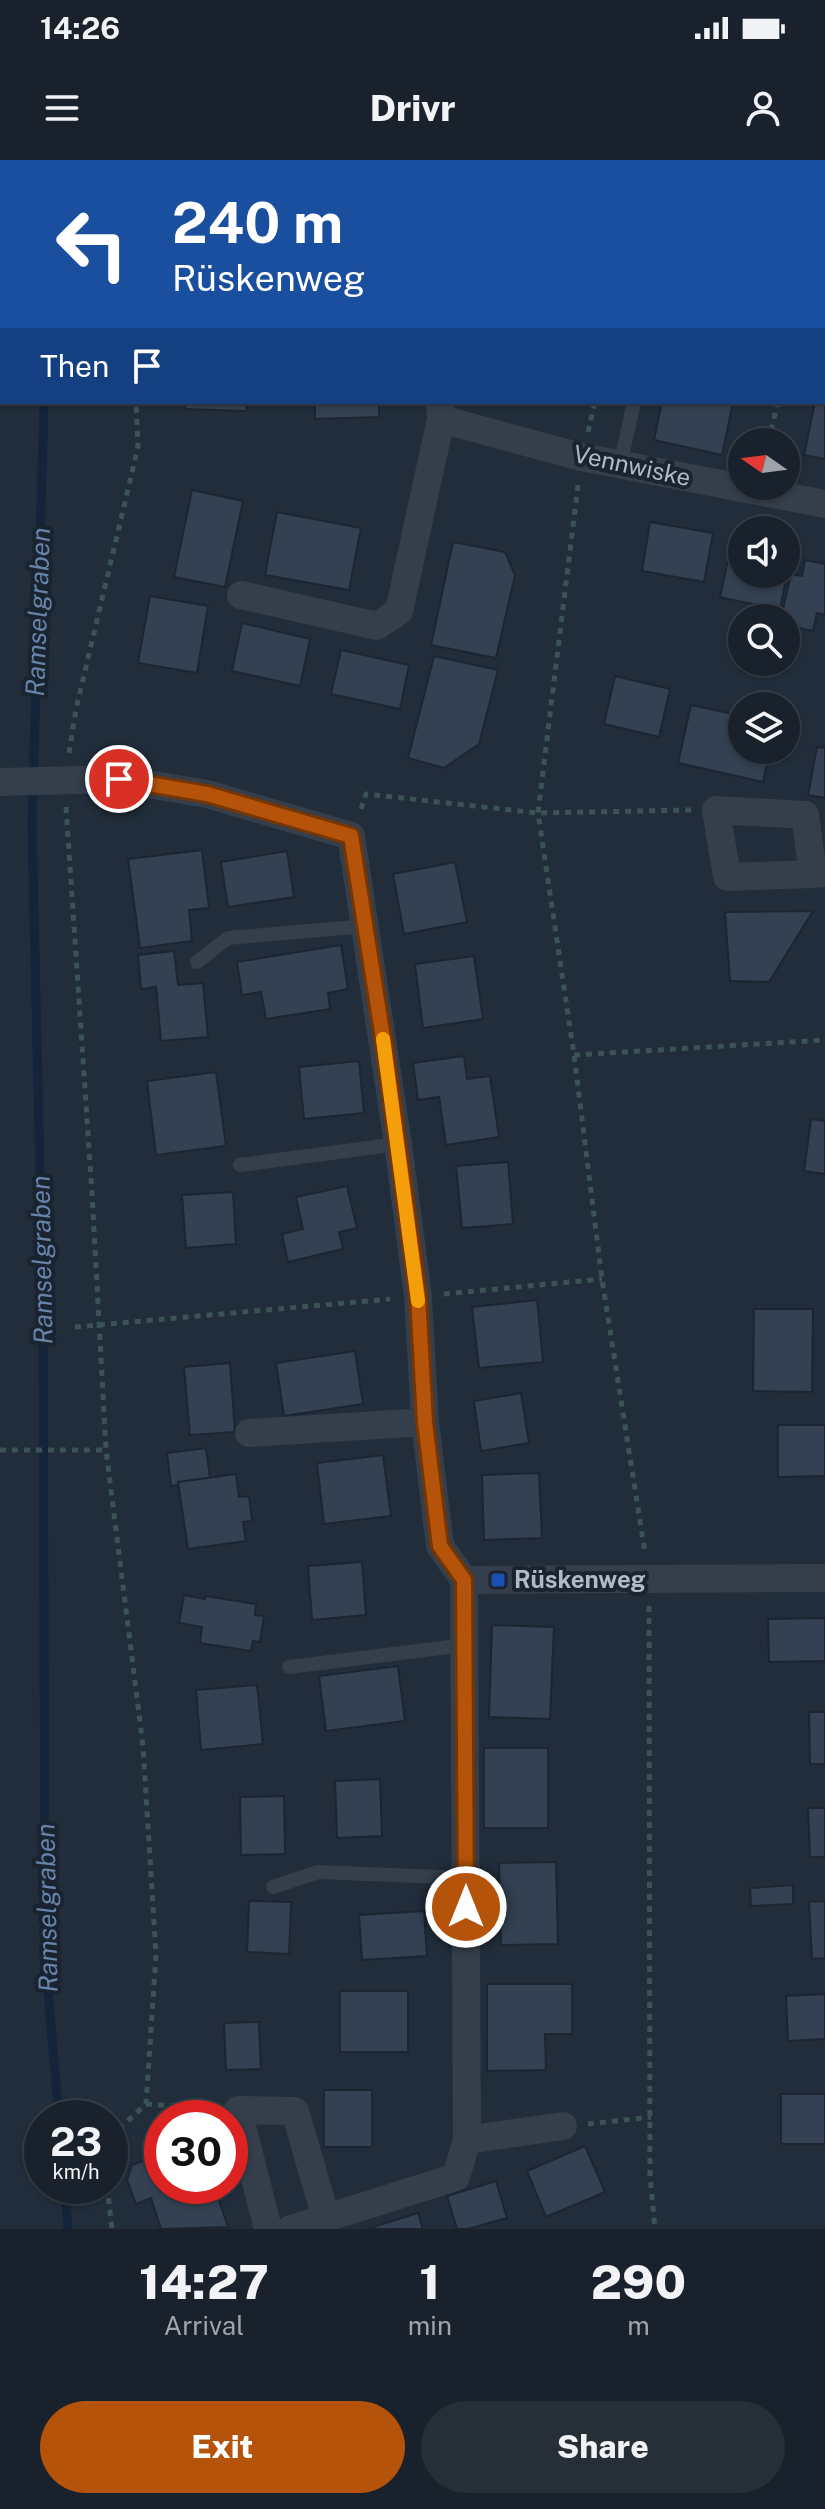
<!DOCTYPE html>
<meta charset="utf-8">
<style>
:root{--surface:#19222c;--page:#262f38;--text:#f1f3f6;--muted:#9fa4a9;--line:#373f48;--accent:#b45309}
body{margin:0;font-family:"Public Sans",sans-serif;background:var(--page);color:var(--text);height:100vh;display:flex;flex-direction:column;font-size:30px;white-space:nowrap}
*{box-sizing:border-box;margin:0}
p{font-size:26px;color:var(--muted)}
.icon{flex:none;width:44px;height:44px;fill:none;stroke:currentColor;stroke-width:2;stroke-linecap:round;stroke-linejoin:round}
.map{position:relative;height:2069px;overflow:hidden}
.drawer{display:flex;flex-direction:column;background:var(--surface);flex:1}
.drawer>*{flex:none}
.guide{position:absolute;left:0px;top:0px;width:826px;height:244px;box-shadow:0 2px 6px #0004,0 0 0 2px var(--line);background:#1a4fa0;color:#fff;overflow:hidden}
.needle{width:52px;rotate:284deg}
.buttons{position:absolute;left:728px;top:268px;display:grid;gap:16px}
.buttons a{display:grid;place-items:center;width:72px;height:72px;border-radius:50%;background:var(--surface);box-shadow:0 2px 6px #0004,0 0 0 2px var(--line);font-size:40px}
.speed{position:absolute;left:24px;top:1940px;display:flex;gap:16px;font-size:40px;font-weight:700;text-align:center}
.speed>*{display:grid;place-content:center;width:104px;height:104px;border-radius:50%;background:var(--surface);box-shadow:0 2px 6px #0004,0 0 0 2px var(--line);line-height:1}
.speed small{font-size:20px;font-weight:400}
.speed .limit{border:12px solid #d22;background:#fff;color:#111}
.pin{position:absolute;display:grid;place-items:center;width:68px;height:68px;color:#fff;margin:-34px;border:4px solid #fff;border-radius:50%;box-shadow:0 2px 8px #0007}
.me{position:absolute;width:88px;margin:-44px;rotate:0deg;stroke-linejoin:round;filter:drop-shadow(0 0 6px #0008)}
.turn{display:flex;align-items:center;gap:28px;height:168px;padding:0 40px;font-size:36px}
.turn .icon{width:104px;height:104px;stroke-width:2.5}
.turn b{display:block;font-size:56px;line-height:68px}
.then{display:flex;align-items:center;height:76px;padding:0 40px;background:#0003;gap:16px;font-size:30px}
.eta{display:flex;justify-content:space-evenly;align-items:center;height:136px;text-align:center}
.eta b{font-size:48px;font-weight:800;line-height:56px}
.cta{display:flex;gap:16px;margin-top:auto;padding:16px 40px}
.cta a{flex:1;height:92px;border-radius:48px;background:var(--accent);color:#fff;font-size:32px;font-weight:800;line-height:92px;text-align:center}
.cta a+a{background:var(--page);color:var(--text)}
.status{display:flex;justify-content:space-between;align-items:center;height:56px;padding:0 40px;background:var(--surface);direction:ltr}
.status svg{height:22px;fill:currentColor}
header{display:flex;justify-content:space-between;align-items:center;height:104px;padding:0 40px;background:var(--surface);font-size:36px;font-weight:800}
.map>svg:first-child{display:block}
</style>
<div class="status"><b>14:26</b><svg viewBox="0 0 49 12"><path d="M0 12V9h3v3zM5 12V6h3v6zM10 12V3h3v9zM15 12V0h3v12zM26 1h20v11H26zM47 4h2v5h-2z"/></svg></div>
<header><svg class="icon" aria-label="menu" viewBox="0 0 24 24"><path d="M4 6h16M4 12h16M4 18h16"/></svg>Drivr<svg class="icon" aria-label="person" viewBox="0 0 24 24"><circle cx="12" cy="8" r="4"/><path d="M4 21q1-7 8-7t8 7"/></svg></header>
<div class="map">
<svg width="825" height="2069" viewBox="0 0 825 2069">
<rect width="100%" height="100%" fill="#212d3b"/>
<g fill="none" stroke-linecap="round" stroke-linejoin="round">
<g stroke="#142439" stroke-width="9">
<polyline points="42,0 42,2"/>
<polyline points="44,242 32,664 43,1148 45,1796 59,1958"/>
<polyline points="65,2026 68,2069"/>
</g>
</g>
<g fill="#334152" stroke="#1c2532" stroke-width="2">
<rect x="278" y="0" width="135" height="2"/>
<polygon points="824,225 825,226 825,299 804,295 815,242 824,242"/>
<polygon points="186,242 247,242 246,251 185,249"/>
<polygon points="315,242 379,242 379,257 315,259"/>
<polygon points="662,242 733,242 722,295 654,280"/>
<polygon points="192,330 243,341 225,427 174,417"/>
<polygon points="277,352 361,368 349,430 265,415"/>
<polygon points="650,362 713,373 704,422 642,411"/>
<polygon points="453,382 505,392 515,415 496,498 431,485"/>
<polygon points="731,386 742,388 742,414 786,414 786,397 790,398 780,450 720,437"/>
<polygon points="805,400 825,404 825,455 817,453 813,471 786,465 786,458 781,458 791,414 802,416"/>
<polygon points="150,436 208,446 197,513 138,503"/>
<polygon points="242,463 310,479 300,526 232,511"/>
<polygon points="341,490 409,505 400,549 331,534"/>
<polygon points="434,496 498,510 479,584 444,608 408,598"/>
<polygon points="615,516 670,529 659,577 604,564"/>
<polygon points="691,545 742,556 742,590 770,590 763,622 678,603"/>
<polygon points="817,587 825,588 825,638 808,635"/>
<polygon points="202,690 209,748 189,750 192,781 140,788 128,699"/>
<polygon points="287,691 294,737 228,747 221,702"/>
<polygon points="455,702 467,762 404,774 393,714"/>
<polygon points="813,751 769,822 730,821 725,752"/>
<polygon points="341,785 348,829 328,833 330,849 266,859 261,832 242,835 237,802"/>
<polygon points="174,791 178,825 203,823 208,877 161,881 156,827 141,829 138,795"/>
<polygon points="474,796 483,859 423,868 415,804"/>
<polygon points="464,896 467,919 490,916 499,977 446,985 439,937 418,940 413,903"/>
<polygon points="359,901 364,953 304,959 299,907"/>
<polygon points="216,912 226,986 156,995 147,921"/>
<polygon points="811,959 825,961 825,1014 804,1011"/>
<polygon points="508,1002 513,1064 462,1068 456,1006"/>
<polygon points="347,1026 357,1068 339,1072 343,1089 288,1102 282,1074 303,1069 296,1037"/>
<polygon points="233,1032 236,1084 186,1088 182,1035"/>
<polygon points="537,1140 543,1202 479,1208 472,1147"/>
<polygon points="754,1149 813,1149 812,1232 753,1231"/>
<polygon points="355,1191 363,1244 284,1256 276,1203"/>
<polygon points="230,1203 235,1272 190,1275 184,1207"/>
<polygon points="521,1233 529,1283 481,1291 474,1241"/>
<polygon points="778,1265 825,1265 825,1316 778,1317"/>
<polygon points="206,1288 210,1318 178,1322 179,1325 171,1326 167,1293"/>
<polygon points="383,1295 391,1356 324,1364 317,1303"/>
<polygon points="539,1313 542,1378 484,1380 482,1315"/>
<polygon points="236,1314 239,1337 249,1336 252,1361 243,1362 246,1381 188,1389 178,1322"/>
<polygon points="362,1402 366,1455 312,1460 308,1406"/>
<polygon points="184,1435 205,1439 205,1436 256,1444 255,1455 264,1456 260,1482 253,1481 251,1491 200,1483 202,1467 179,1463"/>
<polygon points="825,1458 825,1501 769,1502 768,1459"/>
<polygon points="492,1465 554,1467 550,1559 489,1557"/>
<polygon points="398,1506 405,1561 326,1571 319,1516"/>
<polygon points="257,1525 263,1584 201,1590 196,1530"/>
<polygon points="809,1552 825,1552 825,1604 810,1604"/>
<rect x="484" y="1588" width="64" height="80"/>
<polygon points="380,1619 382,1676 337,1678 335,1621"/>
<polygon points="284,1636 285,1694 241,1695 240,1637"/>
<polygon points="808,1648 825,1648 825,1697 810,1697"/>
<polygon points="556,1702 558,1784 501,1785 499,1703"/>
<polygon points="793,1725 793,1744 751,1746 750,1728"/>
<polygon points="249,1741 291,1742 289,1794 247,1792"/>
<polygon points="825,1741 825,1798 812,1799 809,1742"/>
<polygon points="424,1751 427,1796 362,1800 359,1755"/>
<polygon points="487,1824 572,1824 572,1874 545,1874 546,1910 487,1911"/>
<rect x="340" y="1831" width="68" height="61"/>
<polygon points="825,1834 825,1879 788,1881 786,1836"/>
<polygon points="259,1862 261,1909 226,1910 224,1863"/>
<rect x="324" y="1930" width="48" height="57"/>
<rect x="781" y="1934" width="44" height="50"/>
<polygon points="585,1986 605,2032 546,2057 527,2011"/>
<polygon points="159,1995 162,2004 162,2026 214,2026 228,2067 161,2069 151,2038 136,2044 127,2020 132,2005"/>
<polygon points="496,2021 507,2058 468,2069 457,2069 447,2036"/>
<polygon points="418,2053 423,2069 367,2069"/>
</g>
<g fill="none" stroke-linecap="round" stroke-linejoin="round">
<g stroke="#3b5354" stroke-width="5" stroke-dasharray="6 6" stroke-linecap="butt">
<polyline points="127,0 127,2"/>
<polyline points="656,2 657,0"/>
<polyline points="718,2 718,0"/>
<polyline points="824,41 825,42"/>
<polyline points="824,68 825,64"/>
<polyline points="588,272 595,242"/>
<polyline points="768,282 778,242"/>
<polyline points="578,325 538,653 574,895 602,1119 645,1393"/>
<polyline points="69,593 76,549 138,287 136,242"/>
<polyline points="66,647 92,1033 106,1290 143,1586 156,1795 146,1944 120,1968 110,1996"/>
<polyline points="361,649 366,634 538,653 691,650"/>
<polyline points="574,895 825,880"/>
<polyline points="444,1134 602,1119"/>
<polyline points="75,1167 390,1139"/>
<polyline points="0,1290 106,1290"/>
<polyline points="649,1446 650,2016 655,2069"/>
<polyline points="146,1944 209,1948"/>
<polyline points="588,1964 651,1957"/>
<polyline points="107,2026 112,2069"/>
</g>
<g stroke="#353e4b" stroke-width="14">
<polyline points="690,2 690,0"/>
<polyline points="620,305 634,242"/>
<polyline points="197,802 228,778 366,766"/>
<polyline points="240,1005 398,984"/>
<polyline points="289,1507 465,1485"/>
<polyline points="273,1727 318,1712 466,1718"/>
</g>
<g stroke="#353e4b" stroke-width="28">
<polyline points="435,0 435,2"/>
<polyline points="440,242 441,259 581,297 825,344"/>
<polyline points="241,435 377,466 399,451 441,259"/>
<polyline points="0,622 119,619 207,634 351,676 398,984 418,1136 425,1262 440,1386 464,1420 467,1980 456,2017 291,2069"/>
<polyline points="813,714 805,655 716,650 727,717 813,714 825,713"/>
<polyline points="249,1273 425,1262"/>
<polyline points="464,1420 825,1418"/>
<polyline points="467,1980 563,1966"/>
<polyline points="268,2069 238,1950 295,1951 326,2058"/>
</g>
</g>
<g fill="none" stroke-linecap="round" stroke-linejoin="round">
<g stroke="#753606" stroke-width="20">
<polyline id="route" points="119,619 207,634 351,676 385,891 418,1136 425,1262 440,1386 464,1420 466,1747"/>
</g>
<use href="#route" stroke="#b45309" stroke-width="14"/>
<polyline stroke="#f59e0b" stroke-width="14" points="383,879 418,1141"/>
</g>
<rect fill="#1a4fb4" stroke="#1a2330" stroke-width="3" x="490" y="1412" width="16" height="16" rx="4"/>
<g text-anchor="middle" stroke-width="8" stroke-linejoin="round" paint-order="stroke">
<g font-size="24" fill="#afb9c7" stroke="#1a2330">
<text transform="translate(632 306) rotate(12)" y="8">Vennwiske</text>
</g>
<g font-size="24" font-weight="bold" fill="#afb9c7" stroke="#1a2330" text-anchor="start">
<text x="514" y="1428">Rüskenweg</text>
</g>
<g font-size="26" font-style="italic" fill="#6784a8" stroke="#1a2330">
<text transform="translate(38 452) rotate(-88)" y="9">Ramselgraben</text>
<text transform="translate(42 1100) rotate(-91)" y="9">Ramselgraben</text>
<text transform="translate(47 1748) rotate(-91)" y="9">Ramselgraben</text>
</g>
</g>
</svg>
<div class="buttons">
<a><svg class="needle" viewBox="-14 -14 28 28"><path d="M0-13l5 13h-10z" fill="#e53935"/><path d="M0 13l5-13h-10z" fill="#9fa4a9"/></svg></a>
<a><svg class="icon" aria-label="sound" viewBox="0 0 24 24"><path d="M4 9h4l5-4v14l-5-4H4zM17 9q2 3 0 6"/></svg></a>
<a><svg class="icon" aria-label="search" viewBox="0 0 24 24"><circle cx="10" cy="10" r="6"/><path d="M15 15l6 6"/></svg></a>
<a><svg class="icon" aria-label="layers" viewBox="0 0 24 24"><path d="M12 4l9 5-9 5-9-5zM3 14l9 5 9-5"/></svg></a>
</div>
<div class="speed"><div>23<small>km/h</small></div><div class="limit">30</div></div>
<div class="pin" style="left:119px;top:619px;background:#d93025"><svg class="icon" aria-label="arrive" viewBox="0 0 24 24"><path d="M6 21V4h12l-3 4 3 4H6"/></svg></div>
<svg class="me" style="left:466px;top:1747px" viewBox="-20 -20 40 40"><circle r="17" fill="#b45309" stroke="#fff" stroke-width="3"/><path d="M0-11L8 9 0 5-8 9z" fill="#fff"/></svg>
<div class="guide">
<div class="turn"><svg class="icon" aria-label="left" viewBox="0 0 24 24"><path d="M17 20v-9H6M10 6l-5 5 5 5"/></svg><div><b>240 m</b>Rüskenweg</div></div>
<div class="then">Then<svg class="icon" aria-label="arrive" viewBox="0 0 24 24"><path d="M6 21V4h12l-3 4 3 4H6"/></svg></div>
</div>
</div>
<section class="drawer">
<div class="eta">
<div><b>14:27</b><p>Arrival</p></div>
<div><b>1</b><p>min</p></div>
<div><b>290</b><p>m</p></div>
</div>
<div class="cta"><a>Exit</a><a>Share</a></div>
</section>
